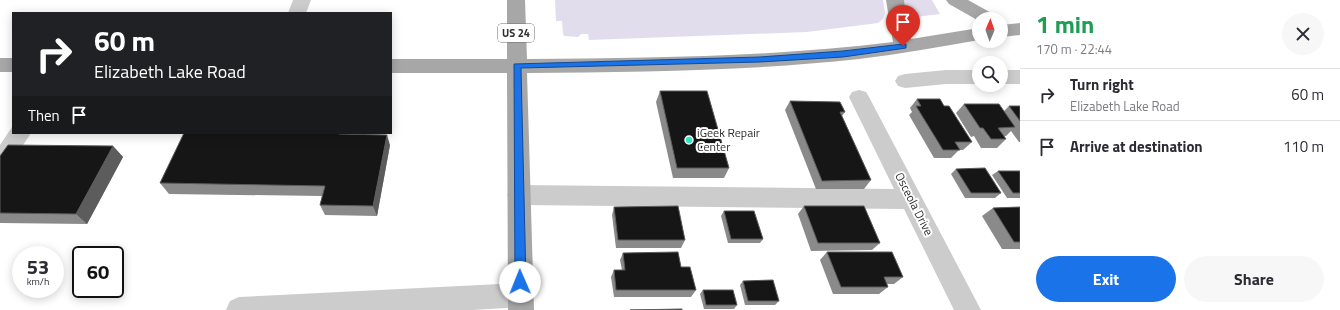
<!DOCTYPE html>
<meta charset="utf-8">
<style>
:root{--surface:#fff;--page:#f7f7f7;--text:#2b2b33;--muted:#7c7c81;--line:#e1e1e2;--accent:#1a73e8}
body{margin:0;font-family:"Titillium Web",sans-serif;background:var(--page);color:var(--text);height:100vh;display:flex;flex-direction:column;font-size:15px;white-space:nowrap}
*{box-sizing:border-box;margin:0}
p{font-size:13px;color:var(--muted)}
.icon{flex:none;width:22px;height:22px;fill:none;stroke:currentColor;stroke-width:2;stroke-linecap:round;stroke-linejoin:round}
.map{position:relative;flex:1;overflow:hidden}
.panel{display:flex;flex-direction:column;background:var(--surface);width:320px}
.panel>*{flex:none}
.banner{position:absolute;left:12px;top:12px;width:380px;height:122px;border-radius:0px;box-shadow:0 2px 10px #0003;background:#202124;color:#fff;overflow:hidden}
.needle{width:26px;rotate:2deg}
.tools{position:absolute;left:972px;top:12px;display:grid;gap:8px}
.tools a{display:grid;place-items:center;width:36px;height:36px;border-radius:50%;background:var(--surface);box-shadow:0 2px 10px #0003;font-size:20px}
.speed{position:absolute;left:12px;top:246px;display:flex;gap:8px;font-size:20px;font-weight:700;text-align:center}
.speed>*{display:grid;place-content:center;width:52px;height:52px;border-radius:50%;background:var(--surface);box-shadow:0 2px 10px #0003;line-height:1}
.speed small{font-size:10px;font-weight:400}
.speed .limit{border:2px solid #111;border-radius:6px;background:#fff;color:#111}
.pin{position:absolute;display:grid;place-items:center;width:34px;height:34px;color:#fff;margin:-41px -17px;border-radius:50% 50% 50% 0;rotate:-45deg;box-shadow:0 0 4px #0007}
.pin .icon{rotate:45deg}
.me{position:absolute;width:44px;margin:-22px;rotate:359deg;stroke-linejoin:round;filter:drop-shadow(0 0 3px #0008)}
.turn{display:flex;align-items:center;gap:14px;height:84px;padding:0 16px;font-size:18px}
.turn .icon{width:52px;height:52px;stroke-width:2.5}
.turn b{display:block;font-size:28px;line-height:34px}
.then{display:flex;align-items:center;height:38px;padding:0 16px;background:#0003;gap:8px;font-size:15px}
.round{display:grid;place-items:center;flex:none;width:42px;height:42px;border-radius:21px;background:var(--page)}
.headline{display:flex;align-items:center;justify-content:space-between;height:68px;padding:0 16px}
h1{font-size:24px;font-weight:700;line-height:30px;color:#1e9e55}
.primary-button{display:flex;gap:8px;margin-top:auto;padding:8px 16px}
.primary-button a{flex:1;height:46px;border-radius:24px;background:var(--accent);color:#fff;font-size:16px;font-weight:700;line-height:46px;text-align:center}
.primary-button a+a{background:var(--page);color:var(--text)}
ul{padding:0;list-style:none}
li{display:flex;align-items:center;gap:12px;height:52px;padding:0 16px;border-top:1px solid var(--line)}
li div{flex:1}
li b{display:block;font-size:15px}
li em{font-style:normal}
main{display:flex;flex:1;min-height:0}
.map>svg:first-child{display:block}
</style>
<main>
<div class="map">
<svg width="1020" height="310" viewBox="0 0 1020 310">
<rect width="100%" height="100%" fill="#fff"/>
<g fill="#e2ddec">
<polygon points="555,0 883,0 885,13 883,19 878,23 807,32 589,40 588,34 581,34 578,37 564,36 563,34 562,21 556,21"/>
<polygon points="904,0 932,0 940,14 908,18"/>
</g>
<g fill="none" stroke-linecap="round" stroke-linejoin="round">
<g fill="#ccc" fill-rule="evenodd">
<polygon points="293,0 311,0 306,13 288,13"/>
<polygon points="946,70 979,70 979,84 946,84 905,88 898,86 895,81 898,76 905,74"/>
<rect x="1001" y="70" width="19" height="14"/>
<polygon points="859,90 866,92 869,97 981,310 954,310 904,209 519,205 511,202 507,195 511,188 519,185 894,189 849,97 852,92"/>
<polygon points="12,127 13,133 31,133 8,168 0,171 0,145"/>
<polygon points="520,283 529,286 533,295 529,304 520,307 472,310 226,310 230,301 239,297"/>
</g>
<g fill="#a7a7a7" fill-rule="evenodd">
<path d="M507,0H525L527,59C649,58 772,57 893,42L886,0H904L911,39L979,28V40C939,47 900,54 859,59C749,71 638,72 527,73L534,310H508L507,73H391V59H507Z"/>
<polygon points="946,0 968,0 995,15 998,19 979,19 979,21 949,4"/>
<polygon points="1020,23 1020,35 1001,37 1001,25"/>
<rect x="0" y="58" width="13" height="14"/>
</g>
</g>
<g fill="#8a8a8a">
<polygon points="660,91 729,168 724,178 673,178 656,102"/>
<polygon points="917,99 944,106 972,142 963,150 959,150 951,158 934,158 909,115 912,112 910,108"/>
<polygon points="790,101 845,112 842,116 871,180 864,189 816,189 785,110"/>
<polygon points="964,104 1004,111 1009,106 1020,106 1020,142 1019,142 1011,131 1006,136 1004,136 1006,139 997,148 981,148 974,136 971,137 956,113"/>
<polygon points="346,134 390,145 377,216 325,215 320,205 322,196 169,194 160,183"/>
<polygon points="113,146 123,157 87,224 0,223 0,156"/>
<polygon points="956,169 1001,193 995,198 965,198 951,174"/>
<polygon points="998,171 1020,171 1020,198 1007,198 992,175"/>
<polygon points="804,206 880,243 872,250 811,251 798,214"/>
<polygon points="614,207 685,240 681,248 616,248 612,215"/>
<polygon points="1020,207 1020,249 1002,249 982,216 993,208"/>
<polygon points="724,211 763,239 760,243 728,243 721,216"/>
<polygon points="827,252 903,277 894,284 887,284 888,287 879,294 833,294 820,260"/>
<polygon points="623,253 681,267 696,290 691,297 614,297 611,277 614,270 622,270 620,260"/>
<polygon points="743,281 779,301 775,305 745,305 740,285"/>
<polygon points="703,290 737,305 734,309 704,309 700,294"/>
</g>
<g fill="#5c5c5c">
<polygon points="387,135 390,145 377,216 373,206"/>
<polygon points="113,146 123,157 87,224 76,214"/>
</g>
<g fill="#161616" stroke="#5c5c5c">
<polygon points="660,91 707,91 729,168 677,168"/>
<polygon points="917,99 940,99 944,106 949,106 972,142 955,142 960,150 943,150 916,106 921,106"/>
<polygon points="790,101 840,102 845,112 840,112 871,180 822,181"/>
<polygon points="964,104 999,104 1015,127 998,128 1006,139 991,139 983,128 980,128"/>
<polygon points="1009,106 1020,106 1020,121"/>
<polygon points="184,133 339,133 339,134 387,135 373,206 320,205 325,186 160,183"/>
<polygon points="8,145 113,146 76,214 0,213 0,156"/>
<polygon points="985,168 1001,193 971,193 956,169"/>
<polygon points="998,171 1020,171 1020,193 1013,193"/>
<polygon points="678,206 685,240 618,240 614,207"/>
<polygon points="804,206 864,206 880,243 818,243"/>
<polygon points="1020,207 1020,242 1014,242 993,208"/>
<polygon points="724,211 754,211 763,239 731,239"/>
<polygon points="678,252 681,267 690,267 696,290 616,290 614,270 625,270 623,253"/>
<polygon points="827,252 892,252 903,277 884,277 888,287 841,287"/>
<polygon points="773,280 779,301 748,301 743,281"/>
<polygon points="703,290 733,290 737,305 706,305"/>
<polygon points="682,309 682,310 630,310"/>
</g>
<polygon fill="#1a73e8" stroke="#114b97" points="903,44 906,44 906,48 843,57 760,62 521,68 526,282 524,286 520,287 516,286 515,282 514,64 760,57 843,51"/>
<circle fill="#30e8bd" stroke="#fff" stroke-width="1.5" cx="689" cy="140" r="4"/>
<g text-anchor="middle" stroke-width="4" stroke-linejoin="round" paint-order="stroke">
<rect fill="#fff" stroke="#6d6d6d" stroke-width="1" x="498" y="24" width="36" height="18" rx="3"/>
<g font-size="11" font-weight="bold" fill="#2f2f2f">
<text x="516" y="37">US 24</text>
</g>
<g font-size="12" fill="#2f2f2f" stroke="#fff" text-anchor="start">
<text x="697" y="137">iGeek Repair<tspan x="697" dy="14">Center</tspan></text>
</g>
<g font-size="12" fill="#2f2f2f" stroke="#fff">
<text transform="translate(914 204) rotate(63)" y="4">Osceola Drive</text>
</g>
</g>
</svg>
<div class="tools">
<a><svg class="needle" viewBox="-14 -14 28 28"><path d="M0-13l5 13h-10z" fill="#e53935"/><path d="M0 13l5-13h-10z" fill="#7c7c81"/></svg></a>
<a><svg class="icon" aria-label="search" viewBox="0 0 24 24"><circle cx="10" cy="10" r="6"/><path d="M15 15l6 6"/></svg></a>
</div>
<div class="speed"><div>53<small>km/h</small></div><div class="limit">60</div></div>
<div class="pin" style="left:903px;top:46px;background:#d93025"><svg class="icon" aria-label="arrive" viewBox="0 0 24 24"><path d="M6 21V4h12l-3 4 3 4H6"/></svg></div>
<svg class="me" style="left:520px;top:282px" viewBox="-20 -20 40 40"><circle r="19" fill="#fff"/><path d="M0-13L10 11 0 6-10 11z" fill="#1a73e8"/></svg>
<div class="banner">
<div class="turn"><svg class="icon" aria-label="right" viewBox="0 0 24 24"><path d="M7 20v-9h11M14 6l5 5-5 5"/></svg><div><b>60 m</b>Elizabeth Lake Road</div></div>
<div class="then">Then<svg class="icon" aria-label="arrive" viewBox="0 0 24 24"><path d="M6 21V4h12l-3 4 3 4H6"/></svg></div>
</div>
</div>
<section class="panel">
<div class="headline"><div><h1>1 min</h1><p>170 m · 22:44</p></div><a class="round"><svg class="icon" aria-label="close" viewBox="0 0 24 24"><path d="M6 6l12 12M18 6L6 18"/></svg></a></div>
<ul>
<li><svg class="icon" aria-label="right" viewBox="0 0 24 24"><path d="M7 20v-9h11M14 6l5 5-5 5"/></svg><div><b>Turn right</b><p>Elizabeth Lake Road</p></div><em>60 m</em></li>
<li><svg class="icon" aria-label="arrive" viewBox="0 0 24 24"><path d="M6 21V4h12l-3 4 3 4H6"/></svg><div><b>Arrive at destination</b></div><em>110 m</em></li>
</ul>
<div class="primary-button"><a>Exit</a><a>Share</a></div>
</section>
</main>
